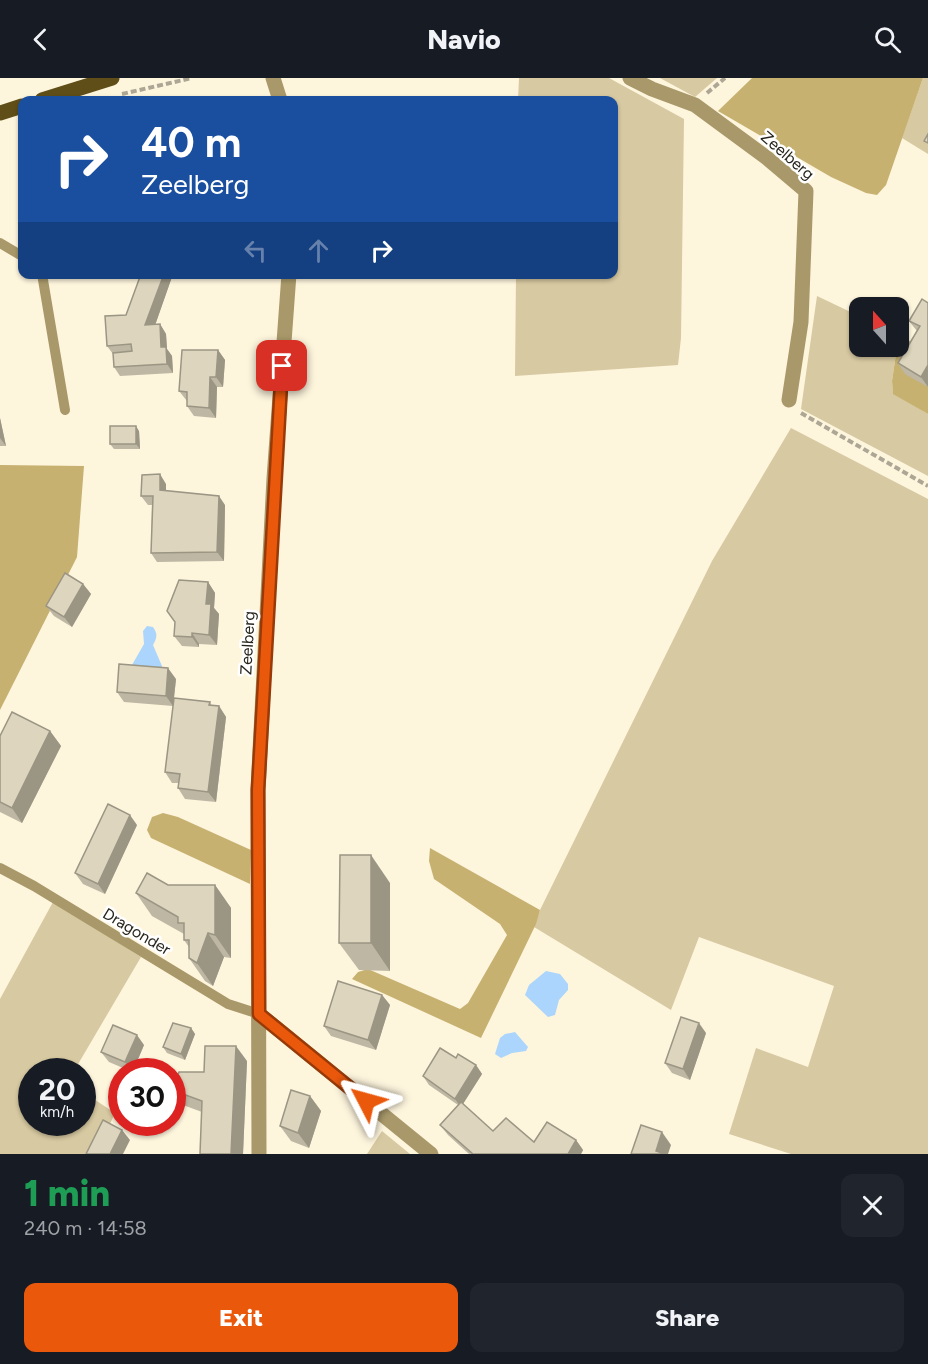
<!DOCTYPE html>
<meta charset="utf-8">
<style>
:root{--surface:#171b24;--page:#20242c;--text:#f1f3f6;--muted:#9ea1a6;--accent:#ea580c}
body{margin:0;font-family:Figtree,sans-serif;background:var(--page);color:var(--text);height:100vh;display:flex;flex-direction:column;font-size:22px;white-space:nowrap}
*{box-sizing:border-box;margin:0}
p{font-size:20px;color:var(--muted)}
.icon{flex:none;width:33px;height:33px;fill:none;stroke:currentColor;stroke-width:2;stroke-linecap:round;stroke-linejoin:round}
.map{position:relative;height:1076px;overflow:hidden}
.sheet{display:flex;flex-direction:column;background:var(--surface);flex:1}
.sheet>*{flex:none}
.banner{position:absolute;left:18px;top:18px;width:600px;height:183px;border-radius:12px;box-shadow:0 2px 4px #0004;background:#1a4fa0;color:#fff;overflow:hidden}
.needle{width:39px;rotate:339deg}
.tools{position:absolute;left:849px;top:219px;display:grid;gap:12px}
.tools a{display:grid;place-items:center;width:60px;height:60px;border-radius:12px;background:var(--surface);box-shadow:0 2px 4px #0004;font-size:30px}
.speed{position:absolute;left:18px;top:980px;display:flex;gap:12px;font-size:30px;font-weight:700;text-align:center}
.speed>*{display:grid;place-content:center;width:78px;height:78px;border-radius:50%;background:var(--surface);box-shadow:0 2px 4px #0004;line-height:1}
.speed small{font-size:15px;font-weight:400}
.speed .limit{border:9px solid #d22;background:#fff;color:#111}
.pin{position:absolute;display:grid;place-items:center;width:51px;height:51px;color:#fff;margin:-26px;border-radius:12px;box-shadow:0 3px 9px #0006}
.me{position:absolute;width:66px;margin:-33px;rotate:309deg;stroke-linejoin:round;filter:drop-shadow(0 0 4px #0008)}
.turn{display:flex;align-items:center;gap:21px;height:126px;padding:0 24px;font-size:27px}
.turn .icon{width:78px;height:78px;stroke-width:2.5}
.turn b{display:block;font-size:42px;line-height:51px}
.lanes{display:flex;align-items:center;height:57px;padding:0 24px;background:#0003;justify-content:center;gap:30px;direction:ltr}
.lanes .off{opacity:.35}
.round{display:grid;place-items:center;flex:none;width:63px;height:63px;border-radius:12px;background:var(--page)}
.head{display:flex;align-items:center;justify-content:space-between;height:102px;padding:0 24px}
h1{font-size:36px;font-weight:800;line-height:45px;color:#1e9e55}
.button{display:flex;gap:12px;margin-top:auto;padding:12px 24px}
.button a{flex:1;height:69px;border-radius:12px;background:var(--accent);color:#fff;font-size:24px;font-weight:800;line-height:69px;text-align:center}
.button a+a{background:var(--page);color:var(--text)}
header{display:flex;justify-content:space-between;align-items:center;height:78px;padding:0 24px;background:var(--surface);font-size:27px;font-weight:800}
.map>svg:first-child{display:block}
</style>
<header><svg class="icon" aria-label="back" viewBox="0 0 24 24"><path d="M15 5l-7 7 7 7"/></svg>Navio<svg class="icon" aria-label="search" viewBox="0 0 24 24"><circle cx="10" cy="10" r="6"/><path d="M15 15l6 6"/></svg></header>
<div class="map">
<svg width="928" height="1076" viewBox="0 0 928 1076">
<rect width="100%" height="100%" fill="#fef5dd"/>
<g fill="#d7c9a1">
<polygon points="519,0 609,0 684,41 681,260 678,287 515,298 516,197 614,196 614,22 518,22"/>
<polygon points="660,0 717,0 695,19"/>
<polygon points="923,0 928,0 928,76 902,60"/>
<polygon points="817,218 859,238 860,268 897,269 892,303 893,315 928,336 928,398 801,331"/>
<polygon points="791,350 928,421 928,1076 791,1076 729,1056 756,970 808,989 834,908 699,859 671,932 534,849 540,832 712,483"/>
<polygon points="53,824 141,879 74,993 32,993 32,1044 82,1044 83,1014 115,1035 96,1076 0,1076 0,921"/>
<polygon points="382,1053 410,1076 367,1076"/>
</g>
<g fill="#c7b171">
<polygon points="752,0 923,0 886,107 877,117 866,115 831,99 718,33"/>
<polygon points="899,256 928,275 928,336 893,316 892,303 897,269 898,268"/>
<polygon points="0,387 84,388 77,479 0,632"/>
<polygon points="163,735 178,739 251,772 250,806 151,760 147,752 152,739"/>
<polygon points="430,770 540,832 536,846 481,960 352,901 358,894 368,891 460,931 468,925 507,857 500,846 434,801 429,783"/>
</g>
<g fill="#abd5fc">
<path d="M147,548L153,549C158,556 157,560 153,567L162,588L158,600L132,587L144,566L143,553Z"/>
<polygon points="546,893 560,896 568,906 568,912 559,922 555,937 548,939 525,917 529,907"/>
<polygon points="515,954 528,969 526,973 512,975 501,980 495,976 500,960 505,956"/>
</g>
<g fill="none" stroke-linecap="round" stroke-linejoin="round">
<g stroke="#ada694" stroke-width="4" stroke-dasharray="6 3" stroke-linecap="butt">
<polyline points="707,15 725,0"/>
<polyline points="122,16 192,0"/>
<polyline points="801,335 928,408"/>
</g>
<g stroke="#a9996a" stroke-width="10">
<polyline points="0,165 22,178"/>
<polyline points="42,196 65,332"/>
<polyline points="0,790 34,808 228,926 259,936"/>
</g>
<g stroke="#a9996a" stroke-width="15">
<polyline points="273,0 280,22"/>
<polyline points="630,0 652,11 695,27 767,80 806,113 801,244 789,322"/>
<polyline points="259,936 431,1076"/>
<polyline points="259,1076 258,712 274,400 289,196"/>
</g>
<g stroke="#5f4e17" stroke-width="15">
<polyline points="42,22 112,0"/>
<polyline points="0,35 22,28"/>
</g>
</g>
<g fill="#beb7a3">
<polygon points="141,196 173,196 155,247 160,246 166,256 167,271 172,278 173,295 120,298 114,289 113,276 107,268 126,237"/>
<polygon points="182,196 230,196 230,199 211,197 211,200 183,198"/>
<polygon points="928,225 928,309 905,296 898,285 917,253 909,243"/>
<polygon points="218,272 225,282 223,309 217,309 216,340 194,338 187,328 187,323 179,313"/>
<polygon points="0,340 6,368 0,368"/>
<polygon points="139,353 140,371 114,371 110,366"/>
<polygon points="166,406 166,413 225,427 224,483 157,484 151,475 152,427 148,427 141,418"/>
<polygon points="208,504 215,515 214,530 219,536 217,567 199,566 199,569 182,568 174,558"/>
<polygon points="83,506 91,516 72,549 54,538 46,528"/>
<polygon points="176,601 174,620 210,624 212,628 219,628 226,639 216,724 185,721 178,710 178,705 172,705 165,694 173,628 124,624 117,614"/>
<polygon points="50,653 61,668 22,745 0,734 0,658"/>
<polygon points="137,747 105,816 83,806 75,795"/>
<polygon points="390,805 390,893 359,892 339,865"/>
<polygon points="215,807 231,830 231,880 224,879 213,908 205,903 189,880 189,869 184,862 184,856 152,838 136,815"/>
<polygon points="382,917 390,927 376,972 331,958 324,948"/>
<polygon points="191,950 195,956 185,982 167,975 163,969"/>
<polygon points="706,955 690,1002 672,995 665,985"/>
<polygon points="144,967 133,993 130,993 109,984 101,974"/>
<polygon points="456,980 476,987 482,996 463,1026 493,1053 534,1064 576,1062 583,1072 581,1076 469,1076 448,1057 440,1047 458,1027 429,1007 423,998"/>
<polygon points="247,983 243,1076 200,1076 202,1034 183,1027 172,1012 204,994"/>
<polygon points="310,1018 321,1033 309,1070 291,1063 280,1048"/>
</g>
<g fill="#9b9584">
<polygon points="164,196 173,196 152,256 145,247"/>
<polygon points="160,246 166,256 167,271 172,278 173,295 167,286 161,269"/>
<polygon points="218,272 225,282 223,309 216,299"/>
<polygon points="928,287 928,309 921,299"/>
<polygon points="210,299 217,309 216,340 209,330"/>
<polygon points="0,340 6,368 0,360"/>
<polygon points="136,348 139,353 140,371 136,366"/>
<polygon points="160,396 166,406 166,422 160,412"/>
<polygon points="219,418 225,427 224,483 217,474"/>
<polygon points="208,504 215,515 214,530 219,536 217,567 209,557 206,526"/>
<polygon points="83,506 91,516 72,549 64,539"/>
<polygon points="192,555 199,566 199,569 192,559"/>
<polygon points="168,590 176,601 173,628 166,618"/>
<polygon points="219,628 226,639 216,724 208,714"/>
<polygon points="50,653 61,668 22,745 12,730"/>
<polygon points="130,737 137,747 105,816 98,806"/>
<polygon points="371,777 390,805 390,893 371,865"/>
<polygon points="215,807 231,830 231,880 215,857"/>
<polygon points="208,855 224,879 213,908 197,885"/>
<polygon points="382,917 390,927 376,972 368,962"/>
<polygon points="699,945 706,955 690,1002 683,991"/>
<polygon points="191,950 195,956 185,982 181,976"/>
<polygon points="137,957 144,967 133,993 131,993 125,984"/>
<polygon points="236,968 247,983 243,1076 231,1076"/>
<polygon points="476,987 482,996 461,1029 455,1021"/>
<polygon points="310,1018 321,1033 309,1070 298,1055"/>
<polygon points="122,1052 130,1062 123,1076 110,1076"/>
<polygon points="662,1054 671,1067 668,1076 658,1076 656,1073"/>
<polygon points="576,1062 583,1072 581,1076 568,1076"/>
</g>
<g fill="#ddd5bd" stroke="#9b9584" stroke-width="1.5">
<polygon points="928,56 928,65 924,63"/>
<polygon points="141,196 164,196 145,247 160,246 161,269 166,269 167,286 114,289 113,275 132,273 131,266 107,268 105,238 126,237"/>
<polygon points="922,221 928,225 928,287 921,299 898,285 920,248 909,243"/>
<polygon points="182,272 218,272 216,299 210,299 209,330 187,328 187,314 179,313"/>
<rect x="110" y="348" width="26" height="18"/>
<polygon points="160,396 160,412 219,418 217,474 151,475 153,418 141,418 142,397"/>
<polygon points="65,495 83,506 64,539 46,528"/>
<polygon points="179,502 208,504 206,526 211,526 209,557 192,555 192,559 174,558 175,544 167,533"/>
<polygon points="119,586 168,590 166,618 117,614"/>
<polygon points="174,620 210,624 209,627 219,628 208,714 178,710 180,696 165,694"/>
<polygon points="12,634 50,653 12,730 0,724 0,658"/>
<polygon points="108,726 130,737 98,806 75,795"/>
<polygon points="340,777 371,777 371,865 339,865"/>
<polygon points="147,795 168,807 215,807 215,857 208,855 197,885 189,880 189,862 184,862 184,845 178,845 178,839 136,815"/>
<polygon points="338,903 382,917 368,962 324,948"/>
<polygon points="681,939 699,945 683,991 665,985"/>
<polygon points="173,945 191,950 181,976 163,969"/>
<polygon points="113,947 137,957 125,984 101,974"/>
<polygon points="205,968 236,968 231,1076 200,1076 202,1023 172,1012 179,994 204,994"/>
<polygon points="440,970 456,980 458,976 476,987 455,1021 423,998"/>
<polygon points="291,1012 310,1018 298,1055 280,1048"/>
<polygon points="461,1024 493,1053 506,1040 534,1064 547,1044 576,1062 568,1076 473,1076 440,1047"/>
<polygon points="103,1042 122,1052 110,1076 86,1076"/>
<polygon points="641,1047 662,1054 656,1073 665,1076 631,1076"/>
</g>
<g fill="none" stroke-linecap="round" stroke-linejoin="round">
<g stroke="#983908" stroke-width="15">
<polyline id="route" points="282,288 258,712 259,936 366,1023"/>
</g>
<use href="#route" stroke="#ea580c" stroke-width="10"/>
</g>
<g text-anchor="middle" stroke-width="5" stroke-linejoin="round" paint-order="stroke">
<g font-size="16" fill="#27241b" stroke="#fff">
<text transform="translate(788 77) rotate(41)" y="6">Zeelberg</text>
<text transform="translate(247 565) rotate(-87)" y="6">Zeelberg</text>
<text transform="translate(137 853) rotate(31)" y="6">Dragonder</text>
</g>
</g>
</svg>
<div class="tools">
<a><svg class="needle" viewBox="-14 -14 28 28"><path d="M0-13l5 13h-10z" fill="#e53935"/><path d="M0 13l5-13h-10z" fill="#9ea1a6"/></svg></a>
</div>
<div class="speed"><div>20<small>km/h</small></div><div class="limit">30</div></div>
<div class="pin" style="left:282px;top:288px;background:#d93025"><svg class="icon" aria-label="arrive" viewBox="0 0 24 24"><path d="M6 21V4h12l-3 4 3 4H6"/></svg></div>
<svg class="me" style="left:366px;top:1023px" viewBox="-20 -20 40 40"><path d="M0-17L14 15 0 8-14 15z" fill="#ea580c" stroke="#fff" stroke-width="4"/></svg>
<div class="banner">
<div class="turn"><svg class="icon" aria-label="right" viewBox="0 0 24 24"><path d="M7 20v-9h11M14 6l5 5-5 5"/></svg><div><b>40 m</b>Zeelberg</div></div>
<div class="lanes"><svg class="icon off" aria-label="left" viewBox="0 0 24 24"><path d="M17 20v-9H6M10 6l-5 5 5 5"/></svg><svg class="icon off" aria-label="ahead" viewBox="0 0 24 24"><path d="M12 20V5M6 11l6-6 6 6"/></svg><svg class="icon" aria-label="right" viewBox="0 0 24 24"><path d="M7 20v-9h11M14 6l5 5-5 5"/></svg></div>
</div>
</div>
<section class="sheet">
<div class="head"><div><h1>1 min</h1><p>240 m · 14:58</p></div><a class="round"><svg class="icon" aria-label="close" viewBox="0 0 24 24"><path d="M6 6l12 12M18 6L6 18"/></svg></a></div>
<div class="button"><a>Exit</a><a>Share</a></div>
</section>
